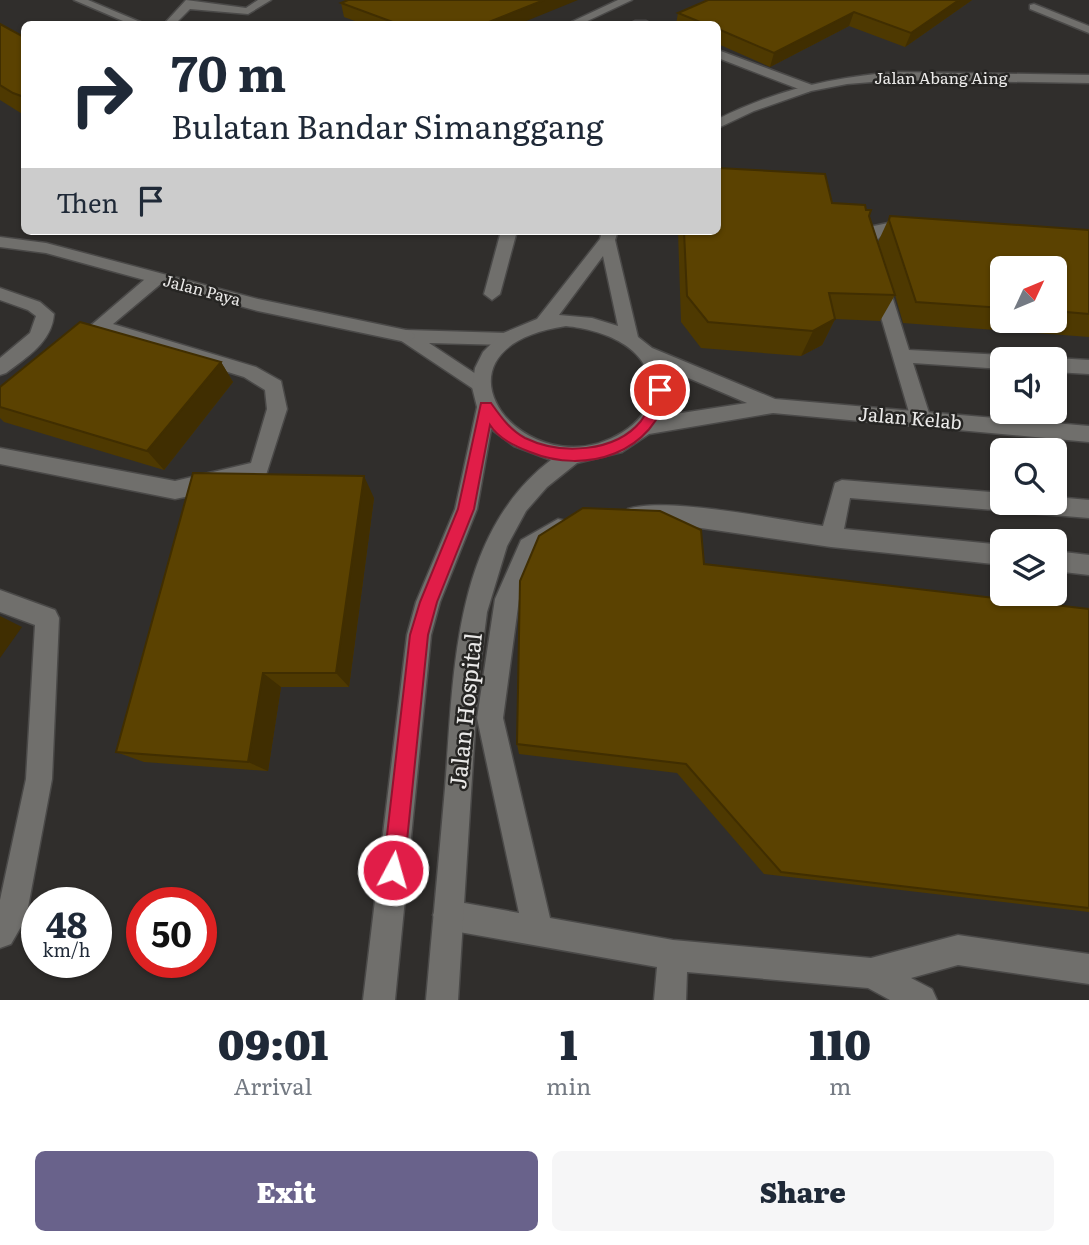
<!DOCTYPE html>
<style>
:root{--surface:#fff;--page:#f6f6f7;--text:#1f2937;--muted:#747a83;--accent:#69628b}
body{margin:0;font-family:Literata,serif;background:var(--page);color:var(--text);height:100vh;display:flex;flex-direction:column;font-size:26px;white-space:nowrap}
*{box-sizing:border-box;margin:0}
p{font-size:23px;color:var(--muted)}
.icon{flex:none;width:38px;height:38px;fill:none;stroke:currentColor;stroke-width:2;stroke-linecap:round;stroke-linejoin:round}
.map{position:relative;height:1000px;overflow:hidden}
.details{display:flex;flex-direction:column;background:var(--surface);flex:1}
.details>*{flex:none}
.top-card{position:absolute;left:21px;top:21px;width:700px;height:214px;border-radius:10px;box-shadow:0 2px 5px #0004;background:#fff;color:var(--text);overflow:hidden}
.needle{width:46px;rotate:46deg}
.fabs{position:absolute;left:990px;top:256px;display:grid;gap:14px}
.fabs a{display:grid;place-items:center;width:77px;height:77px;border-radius:10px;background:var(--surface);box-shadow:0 2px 5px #0004;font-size:35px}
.speed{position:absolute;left:21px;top:887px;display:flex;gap:14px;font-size:35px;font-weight:700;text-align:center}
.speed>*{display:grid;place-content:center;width:91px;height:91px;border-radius:50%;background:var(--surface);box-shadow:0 2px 5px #0004;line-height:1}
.speed small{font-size:18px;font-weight:400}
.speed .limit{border:10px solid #d22;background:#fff;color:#111}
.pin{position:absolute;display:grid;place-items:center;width:60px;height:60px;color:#fff;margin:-30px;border:4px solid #fff;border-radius:50%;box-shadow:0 2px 7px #0007}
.me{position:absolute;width:77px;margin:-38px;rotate:6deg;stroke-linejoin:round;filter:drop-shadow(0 0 5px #0008)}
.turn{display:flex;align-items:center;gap:24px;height:147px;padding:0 35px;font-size:32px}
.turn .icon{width:91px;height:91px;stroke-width:2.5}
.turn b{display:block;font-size:49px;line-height:60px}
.then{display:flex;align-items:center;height:66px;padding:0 35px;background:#0003;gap:14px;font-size:26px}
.eta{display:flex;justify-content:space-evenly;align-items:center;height:119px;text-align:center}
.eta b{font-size:42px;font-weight:800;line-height:49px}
.cta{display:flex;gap:14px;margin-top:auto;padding:14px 35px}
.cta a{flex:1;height:80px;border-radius:10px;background:var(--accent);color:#fff;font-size:28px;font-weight:800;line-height:80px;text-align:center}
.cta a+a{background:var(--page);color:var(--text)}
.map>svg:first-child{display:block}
</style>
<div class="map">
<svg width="1089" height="1000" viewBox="0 0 1089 1000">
<rect width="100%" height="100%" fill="#302e2c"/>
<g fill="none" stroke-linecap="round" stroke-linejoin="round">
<g stroke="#4a4948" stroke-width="3">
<g id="lane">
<polygon points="186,0 246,8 258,0 271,0 248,14 190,9 175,24 164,24"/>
<polygon points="1034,4 1089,26 1089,33 1030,9 1030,5"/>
<polygon points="635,21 646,21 652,24 629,24"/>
<polygon points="718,50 812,85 814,88 808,92 804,91 718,58"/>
<polygon points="893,222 914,224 922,229 914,234 885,232 875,242 909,350 1003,355 1010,359 1003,359 1003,369 913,363 931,419 928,424 921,427 914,424 911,419 859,242 869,227"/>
<polygon points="501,231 517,231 500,294 492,300 484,294"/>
<polygon points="157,273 165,278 163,282 113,324 256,367 281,381 287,409 266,475 229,488 175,499 0,464 0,448 175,481 251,463 267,409 265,390 244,377 102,333 91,339 85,337 82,333 151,274"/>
<path d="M0,288L40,302L54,314C52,342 27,357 6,373L0,375V358L30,333L36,316L28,310L0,300Z"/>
<polygon points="1055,358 1089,360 1089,374 1055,372"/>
<path d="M842,480L1003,493V502H1055V497L1089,500V518L850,498L844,529L1003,545V565L831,547L667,523L636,524L628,521L625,515L628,509C664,496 780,520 823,526L835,483Z"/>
<polygon points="558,519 566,521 569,528 566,535 537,554 519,599 503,718 550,918 673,940 871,958 958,935 1089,954 1089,984 958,965 911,978 932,989 937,1000 890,1000 868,988 687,972 686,1000 654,1000 657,967 448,930 438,925 433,915 438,905 448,900 519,913 477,718 495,599 521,540"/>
<polygon points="1055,551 1089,555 1089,575 1055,571"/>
<polygon points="0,590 55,610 59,618 52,779 26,918 11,944 0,948 0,900 26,779 35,625 0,612"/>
</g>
</g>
<g stroke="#4a4948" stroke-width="3">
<g id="street">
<polygon points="618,0 632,0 581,24 567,24"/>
<polygon points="406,330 507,333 513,335 516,339 513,343 507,345 429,343 488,382 490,387 488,392 481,394 400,340 397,336 400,332"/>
</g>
</g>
<g stroke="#4a4948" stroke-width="3">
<g id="secondary">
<polygon points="74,0 88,0 145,24 130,24"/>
<path d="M897,72L1089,75V83L897,80L847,84L811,91L754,111L718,128V119C775,90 833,77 897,72Z"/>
<path d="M602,231H618L615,240L638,337L652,348L775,399L1089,426V442L773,413L649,434L622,452L577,463L547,487L526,511L507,546L487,612L478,682L458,1000H426C432,929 439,859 445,788C454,675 452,535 551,460L514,446L491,429L477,509L440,602L431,635L395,1000H363L407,635L416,602L455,509L477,407L472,387L475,368L483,352L501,334L537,319L600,239ZM603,256L618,326L592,318L559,315ZM566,326C604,330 655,348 650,395C648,412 637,423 623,432C527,493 412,349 566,326ZM665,368L747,403L662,416L669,393Z"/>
<polygon points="0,237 46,243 258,299 406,330 412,332 415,336 412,340 406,342 258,311 46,253 0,247"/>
</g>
</g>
<use href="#lane" fill="#706f6c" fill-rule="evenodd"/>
<use href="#street" fill="#706f6c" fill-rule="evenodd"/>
<use href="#secondary" fill="#706f6c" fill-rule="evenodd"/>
</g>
<g fill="#4e3901" fill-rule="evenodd">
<polygon points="972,0 905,47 849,26 770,67 718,44 718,24 676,24 678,13"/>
<polygon points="341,3 519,24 363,24 344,17"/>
<polygon points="0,24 24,37 24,115 0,100"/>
<path d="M832,203L869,216L878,242L890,216L1089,230V337L903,323L895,295L880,321L835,319L822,345L801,356L701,348L681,322L678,231H718ZM1003,268H1055V320H1003Z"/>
<polygon points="221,362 233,382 164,470 4,422 0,418 0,387"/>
<polygon points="374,498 349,687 281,687 268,771 144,762 116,752"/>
<polygon points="704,564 1089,609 1089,912 764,874 677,773 519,754 517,744"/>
</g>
<g fill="#402e01">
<polygon points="544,0 578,0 519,24 484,24"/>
<polygon points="959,0 972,0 905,47 911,33"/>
<polygon points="854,12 849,26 770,67 774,53"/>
<polygon points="835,319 822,345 801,356 813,331"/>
<polygon points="221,362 233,382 164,470 147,451"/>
<polygon points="364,476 374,498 349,687 336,673"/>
<polygon points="0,616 22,627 0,658"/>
<polygon points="263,673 281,687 268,771 248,762"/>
</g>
<g fill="#5b4201" stroke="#402e01" stroke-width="2">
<polygon points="348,0 544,0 484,24 398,24 341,3"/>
<polygon points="708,0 959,0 911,33 854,12 774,53 718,29 718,24 705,24 678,13"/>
<polygon points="0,24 24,37 24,97 13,93 0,85"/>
<polygon points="718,168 825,174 832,203 865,205 866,210 871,210 869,216 895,295 829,293 835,319 813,331 708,322 687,296 684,231 718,231"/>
<polygon points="890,216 1089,230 1089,314 1055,311 1055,268 1003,268 1003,308 916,302 889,220"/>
<polygon points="80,322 221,362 147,451 0,407 0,387"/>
<polygon points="193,473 364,476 336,673 263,673 248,762 116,752"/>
<polygon points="583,508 660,511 701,530 704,564 1089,609 1089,908 781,872 686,764 517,744 520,581 539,536"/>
</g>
<path fill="#e11d48" stroke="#92132f" stroke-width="2" d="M660,384L668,390C655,453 586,475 530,452C515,446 499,439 490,425L474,509L437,602L428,635L404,870L401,877L393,881L386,877L383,870L410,635L420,602L458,509L481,403H491C501,417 510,430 525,438C560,455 615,453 641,421C650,409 650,398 655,386Z"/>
<g text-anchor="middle" stroke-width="5" stroke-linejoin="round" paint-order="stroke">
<g font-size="16" fill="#eae9e8" stroke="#262523">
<text x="941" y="84">Jalan Abang Aing</text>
<text transform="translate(202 290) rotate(15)" y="6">Jalan Paya</text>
</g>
<g font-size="19" fill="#eae9e8" stroke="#262523">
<text transform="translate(910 418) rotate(5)" y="7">Jalan Kelab</text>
</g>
<g font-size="23" fill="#eae9e8" stroke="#262523">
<text transform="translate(466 711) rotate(-84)" y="8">Jalan Hospital</text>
</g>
</g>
</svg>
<div class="fabs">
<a><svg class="needle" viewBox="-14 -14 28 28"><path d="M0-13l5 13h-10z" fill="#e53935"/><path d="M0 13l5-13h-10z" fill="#747a83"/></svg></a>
<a><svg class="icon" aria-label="sound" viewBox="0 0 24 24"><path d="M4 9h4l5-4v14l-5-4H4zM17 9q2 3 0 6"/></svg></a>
<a><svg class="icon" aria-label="search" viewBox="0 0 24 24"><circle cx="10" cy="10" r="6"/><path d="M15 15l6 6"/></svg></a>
<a><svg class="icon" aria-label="layers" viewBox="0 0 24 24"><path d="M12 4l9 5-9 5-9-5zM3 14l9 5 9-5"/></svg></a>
</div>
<div class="speed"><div>48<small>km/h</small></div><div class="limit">50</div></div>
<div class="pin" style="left:660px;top:390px;background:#d93025"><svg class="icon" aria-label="arrive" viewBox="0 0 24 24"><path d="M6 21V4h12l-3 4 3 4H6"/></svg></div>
<svg class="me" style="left:393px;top:870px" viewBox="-20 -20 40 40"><circle r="17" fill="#e11d48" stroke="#fff" stroke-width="3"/><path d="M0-11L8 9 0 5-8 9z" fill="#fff"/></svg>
<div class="top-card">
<div class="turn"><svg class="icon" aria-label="right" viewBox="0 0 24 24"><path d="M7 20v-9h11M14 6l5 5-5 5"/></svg><div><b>70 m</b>Bulatan Bandar Simanggang</div></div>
<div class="then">Then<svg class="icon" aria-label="arrive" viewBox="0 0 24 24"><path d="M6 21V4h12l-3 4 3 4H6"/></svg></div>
</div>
</div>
<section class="details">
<div class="eta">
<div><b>09:01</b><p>Arrival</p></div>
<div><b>1</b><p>min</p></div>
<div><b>110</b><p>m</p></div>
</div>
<div class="cta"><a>Exit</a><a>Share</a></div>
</section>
